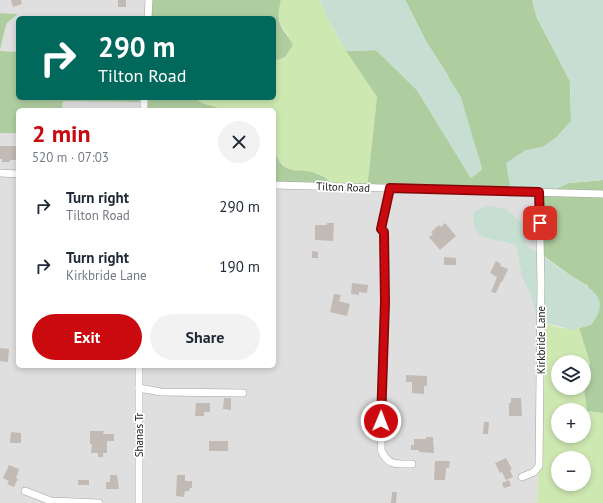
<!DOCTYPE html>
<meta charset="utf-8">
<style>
:root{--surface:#fff;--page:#f2f2f3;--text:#1f2937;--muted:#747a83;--accent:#ca0a0e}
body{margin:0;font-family:"PT Sans",sans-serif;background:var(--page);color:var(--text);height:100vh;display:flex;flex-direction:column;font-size:15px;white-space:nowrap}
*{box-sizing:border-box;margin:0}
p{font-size:13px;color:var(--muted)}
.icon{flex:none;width:22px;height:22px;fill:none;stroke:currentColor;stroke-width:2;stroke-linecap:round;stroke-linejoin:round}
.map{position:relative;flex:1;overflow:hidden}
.panel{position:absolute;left:16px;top:108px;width:260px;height:260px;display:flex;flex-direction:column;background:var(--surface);border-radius:6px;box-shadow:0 2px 6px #0003}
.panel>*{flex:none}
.guide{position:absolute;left:16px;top:16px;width:260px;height:84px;border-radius:6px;box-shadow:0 2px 6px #0003;background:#00695c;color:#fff;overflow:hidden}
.controls{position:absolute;left:551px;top:355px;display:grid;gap:8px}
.controls a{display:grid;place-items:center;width:40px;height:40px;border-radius:50%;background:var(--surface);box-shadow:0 2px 6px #0003;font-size:20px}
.pin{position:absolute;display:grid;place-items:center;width:34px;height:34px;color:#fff;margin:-17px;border-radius:8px;box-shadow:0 2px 6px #0006}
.me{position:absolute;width:44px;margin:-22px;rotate:1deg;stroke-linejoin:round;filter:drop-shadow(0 0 3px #0008)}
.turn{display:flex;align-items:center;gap:14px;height:84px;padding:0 16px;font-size:18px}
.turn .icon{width:52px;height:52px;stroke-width:2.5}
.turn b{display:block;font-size:28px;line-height:34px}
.round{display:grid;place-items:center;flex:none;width:42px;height:42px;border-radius:21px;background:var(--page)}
.summary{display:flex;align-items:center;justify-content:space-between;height:68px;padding:0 16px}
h1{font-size:24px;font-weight:800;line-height:30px;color:var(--accent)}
.action{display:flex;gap:8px;margin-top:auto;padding:8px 16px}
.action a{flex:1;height:46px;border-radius:24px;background:var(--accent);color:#fff;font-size:16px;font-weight:800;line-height:46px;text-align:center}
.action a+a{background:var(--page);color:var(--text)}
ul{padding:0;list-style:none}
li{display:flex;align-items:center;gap:12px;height:60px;padding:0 16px}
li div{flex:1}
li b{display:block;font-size:15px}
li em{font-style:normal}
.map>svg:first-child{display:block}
</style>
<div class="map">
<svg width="603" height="503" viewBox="0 0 603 503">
<rect width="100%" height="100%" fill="#f1eee9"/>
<g fill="#e0dfdf">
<polygon points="0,0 149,0 148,18 18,18 18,52 1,51 0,50 5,29 7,23 17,14 0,13"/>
<polygon points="63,101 145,102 144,110 62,110"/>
<polygon points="0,133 18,133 18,366 274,366 274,186 541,193 537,252 524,245 526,233 502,242 516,245 522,278 529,291 537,317 541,319 540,442 537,503 0,503"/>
</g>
<g fill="#cee8b2" fill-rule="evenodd">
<path d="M281,0H320C334,35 356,66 377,97L367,189L337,188L321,175L289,170L278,159L274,151V110H221C213,104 202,106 196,98H274V61L285,57L288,35C277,20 277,18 281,0Z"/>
<path d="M541,319C551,326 567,331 579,328L590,363L584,389L587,411L603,413V503H537L540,442ZM558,362H584V388H558ZM558,410H584V436H558ZM558,458H584V484H558Z"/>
</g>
<g fill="#afcea0">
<path d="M149,0H281C275,26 281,24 293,45L285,57L274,61V18H148Z"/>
<polygon points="405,0 532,0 537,18 570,81 571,121 557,137 543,147 524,151 511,192 367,189 377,97 346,51 376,50 417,90 471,178 482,169 475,146 447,74 427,43"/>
<path d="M0,13L18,14L7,23L5,29L0,50L1,51L18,52V98H196C202,106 213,104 221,110H144V102L63,101L62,110H18V133H0Z"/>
<path d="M274,151C287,180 298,165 320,175C326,177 332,184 337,188L274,186Z"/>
<polygon points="603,180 603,413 587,411 584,389 590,363 579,328 591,325 588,286 571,276 541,254 541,195 569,183"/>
</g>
<g fill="#c7dfd3">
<polygon points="320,0 405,0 427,43 461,97 482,169 471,178 417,90 376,50 346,51 326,15"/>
<polygon points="532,0 603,0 603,180 569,183 541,195 511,192 506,163 524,151 543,147 557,137 571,121 570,81 537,18"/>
<path d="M487,205L506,209L522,223L526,233L525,245C542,254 555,266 571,276C580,282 595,289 599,300C602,310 597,317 591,325L572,330L547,323L537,317L529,291L522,278L516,245L482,237L474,229L473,213Z"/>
</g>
<g fill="#c2bab5">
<polygon points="11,0 21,0 22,4 13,7"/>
<rect x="118" y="0" width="8" height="7"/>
<polygon points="0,146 18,146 18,154 16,154 16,160 10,160 10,162 2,162 2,159 0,159"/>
<polygon points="327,223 334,223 333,241 315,240 315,225 327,225"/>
<polygon points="445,223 456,236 440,250 429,237 433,234 431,232 439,225 441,227"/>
<polygon points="312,251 318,252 318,258 312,258"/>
<polygon points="444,257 456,258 456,265 444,265"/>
<polygon points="496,261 501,264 500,266 508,269 502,282 501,282 496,293 491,292 497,277 490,273"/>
<polygon points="352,283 368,285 367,293 359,292 359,295 351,294"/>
<polygon points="334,294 341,295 339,301 350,304 347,316 330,312"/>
<polygon points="0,348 9,349 8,362 0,361"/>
<polygon points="406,375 427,376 427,386 424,386 424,394 412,393 412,382 406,382"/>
<polygon points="224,398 231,398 231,410 223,409"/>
<polygon points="511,398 521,398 522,416 509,416 509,403 511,403"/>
<polygon points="196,403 210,403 210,412 204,412 204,416 195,416"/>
<polygon points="484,422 489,422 488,434 483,434"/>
<polygon points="90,431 104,431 103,434 114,434 114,441 107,441 107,453 103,453 103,457 98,457 98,453 91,453 92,444 90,444"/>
<polygon points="11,432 21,433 21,443 10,443"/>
<polygon points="426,437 433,437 434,453 419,452 419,450 411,450 411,445 414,445 414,439 426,439"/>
<rect x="209" y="441" width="19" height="10"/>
<polygon points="506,458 512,469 510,470 513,477 506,480 502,472 500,473 495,463"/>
<polygon points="435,461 450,461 449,468 446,468 445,480 434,480"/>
<polygon points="9,465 19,469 16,478 18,479 14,487 7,484 9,481 3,478"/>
<polygon points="110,475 117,475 119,489 106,489 106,482 110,482"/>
<polygon points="177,475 185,475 185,481 192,481 192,488 190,488 189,491 185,491 184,497 176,496"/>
<rect x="78" y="480" width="11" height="5"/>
<polygon points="509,480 511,486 504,488 502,483"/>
<polygon points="392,492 397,492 396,503 391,503"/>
</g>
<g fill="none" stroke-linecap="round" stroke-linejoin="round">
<g stroke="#a3a3a3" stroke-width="8">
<g id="minor">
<polyline points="148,18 149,0"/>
<polyline points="144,110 144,98"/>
<polyline points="0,173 18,174"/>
<polyline points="274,185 603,194"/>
<path d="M390,188L381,229L384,232L385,301L381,450C388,466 396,464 412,464"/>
<polyline points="139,388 161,392 243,393"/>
<polyline points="522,477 534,472 539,466 541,283 539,192"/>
<polyline points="25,491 51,501 99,503"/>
<polyline points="139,503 139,366"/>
</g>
</g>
<use href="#minor" stroke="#fff" stroke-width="7"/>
</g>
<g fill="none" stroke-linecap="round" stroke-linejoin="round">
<g stroke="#830609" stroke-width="10">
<polyline id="route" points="381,421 385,302 384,232 381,229 390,188 539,192 540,223"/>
</g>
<use href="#route" stroke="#ca0a0e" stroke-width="7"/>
</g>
<g text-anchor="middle" stroke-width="3.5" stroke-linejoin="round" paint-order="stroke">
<g font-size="11" fill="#222" stroke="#fff">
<text transform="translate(343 187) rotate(2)" y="4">Tilton Road</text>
<text transform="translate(541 340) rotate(-90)" y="4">Kirkbride Lane</text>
<text transform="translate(139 435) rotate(-90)" y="4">Shanas Tr</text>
</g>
</g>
</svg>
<div class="controls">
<a><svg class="icon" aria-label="layers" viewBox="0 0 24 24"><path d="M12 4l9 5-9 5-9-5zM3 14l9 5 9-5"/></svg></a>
<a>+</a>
<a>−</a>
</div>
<div class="pin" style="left:540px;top:223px;background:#d93025"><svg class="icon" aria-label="arrive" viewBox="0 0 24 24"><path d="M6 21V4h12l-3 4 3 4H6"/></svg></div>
<svg class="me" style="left:381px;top:421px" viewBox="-20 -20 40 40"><circle r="17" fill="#ca0a0e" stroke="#fff" stroke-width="3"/><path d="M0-11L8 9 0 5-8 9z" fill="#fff"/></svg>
<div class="guide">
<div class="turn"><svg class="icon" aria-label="right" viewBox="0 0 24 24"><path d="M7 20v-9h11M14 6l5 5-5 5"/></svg><div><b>290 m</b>Tilton Road</div></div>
</div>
<section class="panel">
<div class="summary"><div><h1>2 min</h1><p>520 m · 07:03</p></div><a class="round"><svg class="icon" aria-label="close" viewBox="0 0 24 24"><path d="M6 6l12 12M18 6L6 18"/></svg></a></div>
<ul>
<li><svg class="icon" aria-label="right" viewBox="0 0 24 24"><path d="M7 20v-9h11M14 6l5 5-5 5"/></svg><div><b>Turn right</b><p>Tilton Road</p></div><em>290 m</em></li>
<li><svg class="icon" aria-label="right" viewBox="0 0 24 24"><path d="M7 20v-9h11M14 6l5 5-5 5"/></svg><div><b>Turn right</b><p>Kirkbride Lane</p></div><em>190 m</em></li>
</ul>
<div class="action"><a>Exit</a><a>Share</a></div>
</section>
</div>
